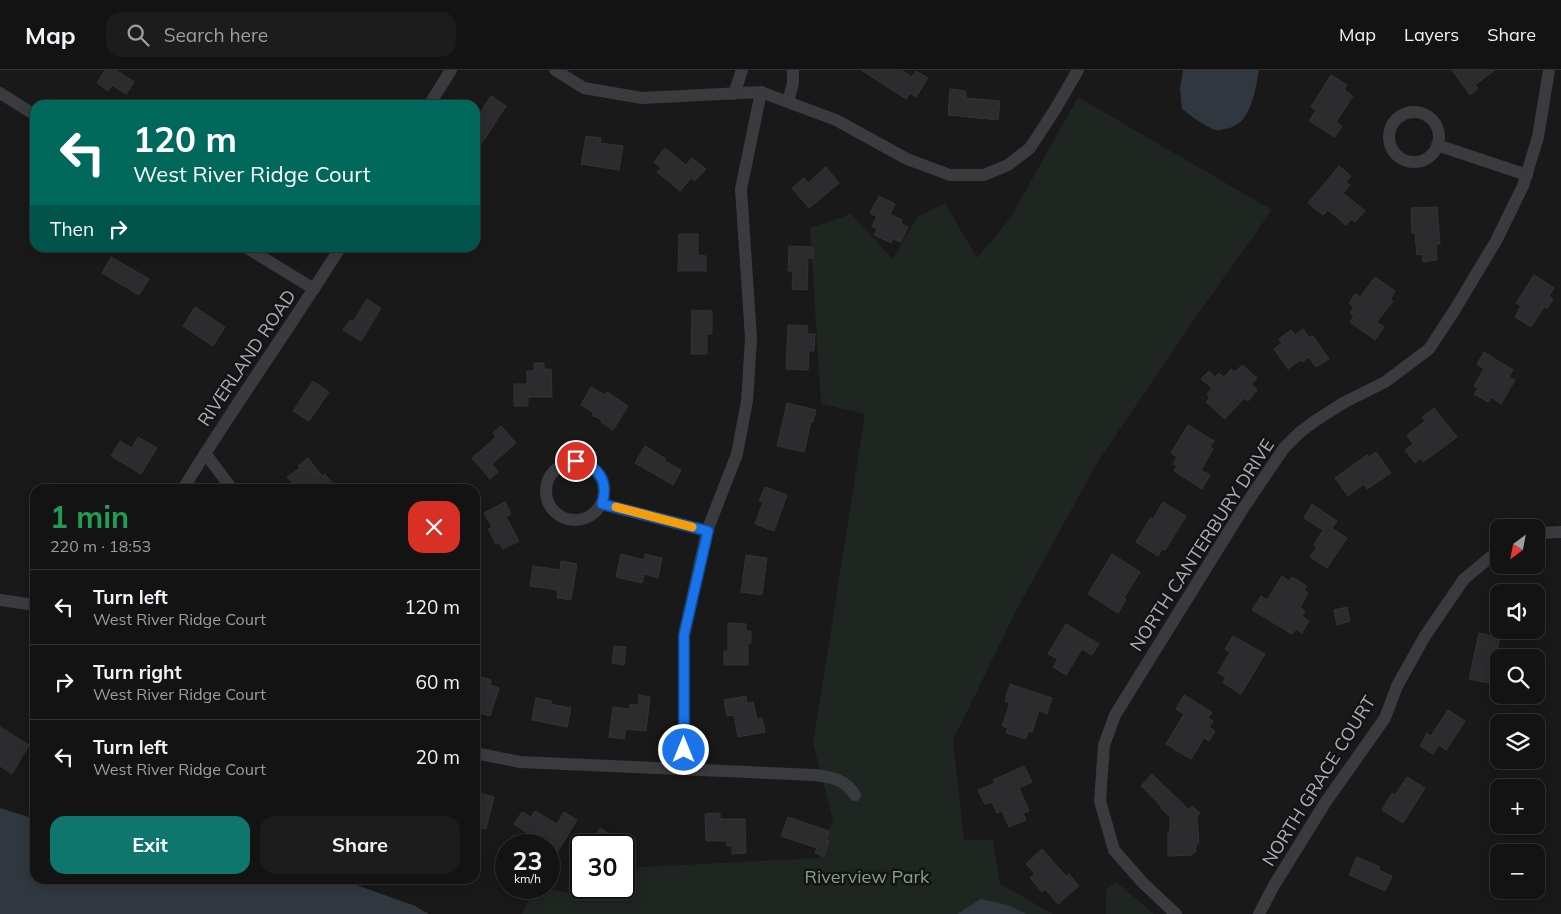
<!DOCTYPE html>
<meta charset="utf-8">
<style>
:root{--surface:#131314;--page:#1c1c1d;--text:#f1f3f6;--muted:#9d9ea0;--line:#323234;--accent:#0f766e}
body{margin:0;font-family:Mulish,sans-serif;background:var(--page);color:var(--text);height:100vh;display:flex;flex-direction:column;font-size:19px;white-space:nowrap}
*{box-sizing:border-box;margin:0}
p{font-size:16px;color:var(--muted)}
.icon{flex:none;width:28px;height:28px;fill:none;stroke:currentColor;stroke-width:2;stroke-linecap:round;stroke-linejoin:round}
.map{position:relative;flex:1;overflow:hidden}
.side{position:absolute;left:30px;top:414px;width:450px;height:400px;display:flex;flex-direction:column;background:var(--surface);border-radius:15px;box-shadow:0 2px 12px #0003,0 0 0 1px var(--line)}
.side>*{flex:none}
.top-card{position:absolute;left:30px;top:30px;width:450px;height:152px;border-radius:15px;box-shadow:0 2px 12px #0003,0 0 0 1px var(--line);background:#00695c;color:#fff;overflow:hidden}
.needle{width:32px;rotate:212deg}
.controls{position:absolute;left:1490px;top:449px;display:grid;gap:10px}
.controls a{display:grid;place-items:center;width:55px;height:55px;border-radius:10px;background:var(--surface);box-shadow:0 2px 12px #0003,0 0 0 1px var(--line);font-size:25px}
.speed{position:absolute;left:495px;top:764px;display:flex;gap:10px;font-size:25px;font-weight:700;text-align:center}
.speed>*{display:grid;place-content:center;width:65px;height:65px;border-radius:50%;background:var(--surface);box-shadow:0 2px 12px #0003,0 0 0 1px var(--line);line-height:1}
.speed small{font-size:12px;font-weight:400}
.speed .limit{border:2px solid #111;border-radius:8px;background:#fff;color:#111}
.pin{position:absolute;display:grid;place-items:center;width:42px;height:42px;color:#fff;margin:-21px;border:2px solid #fff;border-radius:50%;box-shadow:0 1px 5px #0007}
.me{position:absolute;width:55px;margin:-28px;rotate:0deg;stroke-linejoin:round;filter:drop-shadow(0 0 4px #0008)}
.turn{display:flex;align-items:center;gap:18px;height:105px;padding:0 20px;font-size:22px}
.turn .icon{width:65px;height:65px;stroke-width:2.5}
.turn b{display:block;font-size:35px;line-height:42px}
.then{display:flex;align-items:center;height:48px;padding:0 20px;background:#0003;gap:10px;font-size:19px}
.round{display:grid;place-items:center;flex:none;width:52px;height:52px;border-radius:15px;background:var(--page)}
.headline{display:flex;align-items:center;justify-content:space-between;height:85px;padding:0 20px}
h1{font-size:30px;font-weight:700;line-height:38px;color:#1e9e55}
.primary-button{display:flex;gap:10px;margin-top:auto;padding:10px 20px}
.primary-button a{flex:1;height:58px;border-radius:15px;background:var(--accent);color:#fff;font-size:20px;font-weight:700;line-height:58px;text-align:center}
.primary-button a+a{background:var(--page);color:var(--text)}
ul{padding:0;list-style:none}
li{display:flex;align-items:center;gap:15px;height:75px;padding:0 20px;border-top:1px solid var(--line)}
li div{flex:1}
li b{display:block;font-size:19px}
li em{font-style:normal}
header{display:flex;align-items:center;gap:30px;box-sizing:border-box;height:70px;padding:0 25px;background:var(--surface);border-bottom:1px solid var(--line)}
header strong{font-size:24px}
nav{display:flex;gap:28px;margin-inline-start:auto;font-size:18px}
.search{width:350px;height:45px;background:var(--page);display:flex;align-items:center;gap:12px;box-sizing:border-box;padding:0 18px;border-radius:15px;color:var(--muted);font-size:19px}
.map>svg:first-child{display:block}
</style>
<header>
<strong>Map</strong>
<div class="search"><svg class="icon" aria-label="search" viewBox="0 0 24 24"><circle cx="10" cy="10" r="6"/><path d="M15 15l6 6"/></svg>Search here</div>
<nav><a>Map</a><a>Layers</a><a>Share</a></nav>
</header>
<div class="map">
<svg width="1561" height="844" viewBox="0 0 1561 844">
<rect width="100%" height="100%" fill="#19191a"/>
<g fill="#1f2520">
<polygon points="1078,27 1272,140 1193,251 1097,393 1016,541 953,670 964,770 993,770 1000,814 1053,844 522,844 534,818 543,818 604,830 617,818 624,818 624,812 640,797 819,788 833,750 813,674 865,344 821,334 810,158 851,144 893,189 917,147 945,133 977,188 1011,147"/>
<polygon points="1115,812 1116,812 1154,844 1106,844 1106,820"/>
</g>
<g fill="#30373e">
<path d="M1183,0H1259C1255,21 1251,57 1224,59C1221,60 1218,61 1216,60C1207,58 1190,45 1182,39L1180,19Z"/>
<polygon points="0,738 35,749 35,809 340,809 415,836 429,844 0,844"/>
<polygon points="981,829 1008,835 1026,844 957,844"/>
</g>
<g fill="#2c2c2e" stroke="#333336">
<polygon points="105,0 116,0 134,12 126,24 112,15 108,21 97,13"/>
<polygon points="861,0 901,0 912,7 916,1 928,8 916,27 910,23 906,29"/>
<polygon points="1452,0 1495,0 1475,15 1478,19 1470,25"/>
<polygon points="1331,5 1347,15 1344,20 1353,26 1336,52 1342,56 1335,67 1309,51 1316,40 1311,37"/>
<polygon points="950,19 966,21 966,28 1000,31 998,50 948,45"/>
<polygon points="491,26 506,36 482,73 475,68 475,50"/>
<polygon points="586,66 601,68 600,73 623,76 619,100 581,94"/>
<polygon points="665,78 686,95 692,88 706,99 695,111 691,108 680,121 657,102 661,98 654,92"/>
<polygon points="1339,96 1351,106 1346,112 1350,115 1343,123 1365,141 1355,152 1351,149 1346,155 1328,140 1323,145 1308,133"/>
<polygon points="826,97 839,113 809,138 792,118 804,108 808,113"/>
<polygon points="879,126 895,134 890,144 902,150 901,153 908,157 901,172 893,169 891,173 874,165 877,159 872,156 877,147 870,143"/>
<polygon points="1437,137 1440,174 1436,174 1437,190 1423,192 1422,184 1417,185 1415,163 1412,163 1411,138"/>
<polygon points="679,164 698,164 698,185 706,186 706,201 678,201"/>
<polygon points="789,176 813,177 813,188 808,188 807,220 792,219 793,201 788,201"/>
<polygon points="111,187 149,209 139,225 102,203"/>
<polygon points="1534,205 1554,218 1549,226 1553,229 1547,239 1544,237 1531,257 1515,247 1521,236 1516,233"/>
<polygon points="1375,207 1395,221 1390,229 1393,231 1377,252 1384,257 1375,270 1350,252 1354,246 1350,243 1354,237 1349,233 1355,224 1360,227"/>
<polygon points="367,229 381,238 361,271 343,260 350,250 353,252"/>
<polygon points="195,237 225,257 213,276 183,256"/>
<polygon points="692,240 712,241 712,264 707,264 707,284 691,284"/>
<polygon points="788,255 808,256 807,264 815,264 814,281 809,281 808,300 786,299"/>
<polygon points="1303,259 1309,268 1313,266 1329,289 1316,297 1309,287 1302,292 1300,290 1288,299 1274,279 1282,273 1279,269 1291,260 1295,265"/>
<polygon points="1484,282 1513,300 1509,307 1515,310 1501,334 1491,327 1488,332 1474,324 1478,318 1474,316 1484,299 1477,294"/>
<polygon points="534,293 544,293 544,299 551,299 552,327 528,327 528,336 514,336 514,314 527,314 527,301 534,301"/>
<polygon points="1242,295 1257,308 1251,314 1257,320 1248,331 1244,328 1225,349 1206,332 1210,327 1207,324 1212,318 1201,309 1209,301 1215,307 1219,303 1224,307 1231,299 1235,302"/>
<polygon points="313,311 329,322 309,351 293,341"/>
<polygon points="591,317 605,325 607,322 628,336 613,360 601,352 602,350 592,345 594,343 581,335"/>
<polygon points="787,333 816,340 813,352 811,352 804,382 777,376"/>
<polygon points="1434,338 1457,367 1423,392 1420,388 1415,393 1405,380 1413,374 1407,365 1425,351 1422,347"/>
<polygon points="1188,355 1214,371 1210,376 1213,379 1201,400 1210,405 1202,419 1174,401 1177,396 1173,394 1177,387 1171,383"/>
<polygon points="501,356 516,373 492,394 498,402 490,409 472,388 496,367 493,363"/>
<polygon points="138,367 157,378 141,404 111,386 120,371 132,378"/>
<polygon points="645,376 666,389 665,391 681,400 673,415 635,393"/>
<polygon points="1376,382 1391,403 1367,419 1364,414 1348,426 1335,408 1367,385 1369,387"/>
<polygon points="308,388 322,406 325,404 333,414 327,419 297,419 287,407 300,398 298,396"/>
<polygon points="765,417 787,425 774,461 755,454 763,432 759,431"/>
<polygon points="505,432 511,444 506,447 519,471 503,479 499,472 496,474 488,459 492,457 484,443"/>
<polygon points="1163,432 1186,446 1165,480 1162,479 1158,486 1136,472 1151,447 1153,449"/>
<polygon points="1312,434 1337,451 1332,458 1347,468 1327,498 1310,487 1317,477 1314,475 1323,460 1304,448"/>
<polygon points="621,484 644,490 645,484 662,488 658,508 644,504 642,513 616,507"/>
<polygon points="1112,484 1140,502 1124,528 1126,530 1118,543 1088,524"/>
<polygon points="746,485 767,488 762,525 741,522"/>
<polygon points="561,491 577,494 571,530 557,528 558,520 530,516 533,496 560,500"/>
<polygon points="1282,506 1289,511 1292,507 1307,516 1304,520 1308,523 1300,538 1305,541 1302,546 1309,551 1302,563 1296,559 1292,564 1252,540 1261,526 1267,530"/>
<polygon points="1347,537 1350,551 1337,555 1334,540"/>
<polygon points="728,553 746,554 746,561 751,561 751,573 748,573 748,595 724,595 724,581 728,581"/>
<polygon points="1066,554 1099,574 1092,585 1082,579 1066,605 1053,597 1058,589 1048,584"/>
<polygon points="1479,563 1500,568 1490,613 1469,609"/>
<polygon points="1233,566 1265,584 1241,624 1223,613 1226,608 1218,603 1230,582 1225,579"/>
<polygon points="614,576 626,577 624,595 612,593"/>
<polygon points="475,605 491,610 490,615 499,618 490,646 476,642 478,636 475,636"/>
<polygon points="1010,614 1052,628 1047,644 1039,641 1032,662 1028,661 1026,669 1006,663 1008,658 1002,656 1010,633 1005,631"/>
<polygon points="639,625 650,627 646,661 626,659 624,669 609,667 613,637 630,639 630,634 638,635"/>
<polygon points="1184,625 1212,642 1208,648 1213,651 1209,657 1215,661 1209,671 1204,668 1191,689 1166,674 1184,644 1176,639"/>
<polygon points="746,626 747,633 753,632 757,649 762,648 765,662 738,667 734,645 727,646 724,630"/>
<polygon points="536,628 552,631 551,634 571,638 567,657 532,650"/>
<polygon points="1448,640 1465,651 1446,680 1439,675 1433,684 1420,676 1427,663 1431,666"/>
<polygon points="0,657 29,675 12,704 0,696"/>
<polygon points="1024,696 1032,712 1019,718 1029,741 1023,743 1026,750 1009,757 1002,741 997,743 992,732 985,734 978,720 995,713 993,710"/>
<polygon points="1152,704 1189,740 1192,736 1200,743 1197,746 1199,773 1196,776 1196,781 1192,785 1168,786 1168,763 1170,760 1170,747 1161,738 1160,735 1141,716"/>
<polygon points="1407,707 1425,718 1403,753 1382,740 1392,723 1395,725"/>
<polygon points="479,723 494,727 486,759 475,757 475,739"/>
<polygon points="535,741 557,754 564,742 577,750 549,796 549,775 531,775 524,771 529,764 514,754 522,742 531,747"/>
<polygon points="720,743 720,749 745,749 746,783 732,784 732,776 727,776 726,771 706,771 705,744"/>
<polygon points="788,747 829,761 826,770 829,771 824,787 815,783 817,778 781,766"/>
<polygon points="600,758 613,766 607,775 590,775"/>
<polygon points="1042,779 1066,806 1069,804 1079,816 1058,834 1045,819 1042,822 1030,808 1035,804 1026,794"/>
<polygon points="1357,787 1380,797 1378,800 1392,806 1385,821 1349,805"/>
</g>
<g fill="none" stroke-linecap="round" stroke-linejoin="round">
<g stroke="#3a3b3f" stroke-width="12">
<polyline points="555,0 584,18 642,28 761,22 836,50 907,89 950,105 984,105 1008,95 1030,78 1056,38 1078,0"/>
<polyline points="0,23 35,45"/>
<polyline points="734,24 742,0"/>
<polyline points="788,32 793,13 793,0"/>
<polyline points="429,35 451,0"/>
<circle cx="1414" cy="67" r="25"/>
<polyline points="1437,75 1527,105"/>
<polyline points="247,178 314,219"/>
<polyline points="205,383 232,419"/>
<circle cx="575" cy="421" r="29"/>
<path d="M183,419C233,337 289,259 340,178"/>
<polyline points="601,434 707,461"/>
<polyline points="1536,463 1561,462"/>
<polyline points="0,530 35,535"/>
<path d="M475,683L520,692L815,705C831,707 846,710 855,725"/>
<polyline points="684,699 684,565 707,461 737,384 747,331 751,268 741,119 761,22"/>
<polyline points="1176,844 1143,813 1114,780 1100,731 1104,675 1115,645 1244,437 1284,378 1299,363 1315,351 1343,333 1385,312 1429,279 1454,241 1496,171 1523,116 1538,67 1549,0"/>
<polyline points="1259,844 1273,817 1325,733 1385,648 1397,616 1425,566 1464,509 1499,480"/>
</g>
</g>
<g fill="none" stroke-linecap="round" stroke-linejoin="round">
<g stroke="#114b97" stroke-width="12">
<path id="route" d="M576,391C599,396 609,411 602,434L708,461L684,565V680"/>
</g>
<use href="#route" stroke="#1a73e8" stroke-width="9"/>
<polyline stroke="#f59e0b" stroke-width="9" points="616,437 692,457"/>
</g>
<g text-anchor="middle" stroke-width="5" stroke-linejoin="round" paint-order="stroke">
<g font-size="18" fill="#acb0b9" stroke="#141415">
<text transform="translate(247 288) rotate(-56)" y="6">RIVERLAND ROAD</text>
<text transform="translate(1202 475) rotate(-57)" y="6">NORTH CANTERBURY DRIVE</text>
<text transform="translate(1319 711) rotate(-58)" y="6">NORTH GRACE COURT</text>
</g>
<g font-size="18" fill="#85a287" stroke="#141415">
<text x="867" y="813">Riverview Park</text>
</g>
</g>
</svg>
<div class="controls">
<a><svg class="needle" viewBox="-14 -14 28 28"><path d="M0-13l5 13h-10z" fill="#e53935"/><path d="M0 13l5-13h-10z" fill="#9d9ea0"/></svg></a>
<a><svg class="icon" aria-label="sound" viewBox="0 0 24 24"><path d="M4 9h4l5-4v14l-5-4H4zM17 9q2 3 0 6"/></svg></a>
<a><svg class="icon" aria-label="search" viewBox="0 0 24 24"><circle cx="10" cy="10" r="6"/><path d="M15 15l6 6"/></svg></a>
<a><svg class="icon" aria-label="layers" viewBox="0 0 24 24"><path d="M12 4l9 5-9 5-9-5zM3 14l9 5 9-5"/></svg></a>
<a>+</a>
<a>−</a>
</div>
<div class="speed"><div>23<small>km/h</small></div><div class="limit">30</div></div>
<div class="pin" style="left:576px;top:391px;background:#d93025"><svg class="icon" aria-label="arrive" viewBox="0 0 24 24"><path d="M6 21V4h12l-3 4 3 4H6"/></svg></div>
<svg class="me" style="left:684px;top:680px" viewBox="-20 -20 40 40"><circle r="17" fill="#1a73e8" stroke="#fff" stroke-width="3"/><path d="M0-11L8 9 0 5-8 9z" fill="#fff"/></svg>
<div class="top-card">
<div class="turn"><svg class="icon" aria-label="left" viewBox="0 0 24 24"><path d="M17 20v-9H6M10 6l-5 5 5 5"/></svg><div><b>120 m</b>West River Ridge Court</div></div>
<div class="then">Then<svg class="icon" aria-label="right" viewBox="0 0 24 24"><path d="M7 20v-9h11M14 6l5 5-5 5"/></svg></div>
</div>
<section class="side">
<div class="headline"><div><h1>1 min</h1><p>220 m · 18:53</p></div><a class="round" style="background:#d93025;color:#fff"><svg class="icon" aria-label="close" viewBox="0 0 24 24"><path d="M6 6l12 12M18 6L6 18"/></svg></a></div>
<ul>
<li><svg class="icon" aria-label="left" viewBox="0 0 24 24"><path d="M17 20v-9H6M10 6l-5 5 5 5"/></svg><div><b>Turn left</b><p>West River Ridge Court</p></div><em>120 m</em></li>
<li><svg class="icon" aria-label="right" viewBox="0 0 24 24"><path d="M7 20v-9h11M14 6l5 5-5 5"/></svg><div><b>Turn right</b><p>West River Ridge Court</p></div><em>60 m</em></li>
<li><svg class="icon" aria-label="left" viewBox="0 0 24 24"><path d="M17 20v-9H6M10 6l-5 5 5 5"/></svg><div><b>Turn left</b><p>West River Ridge Court</p></div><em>20 m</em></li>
</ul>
<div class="primary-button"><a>Exit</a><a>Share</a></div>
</section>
</div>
